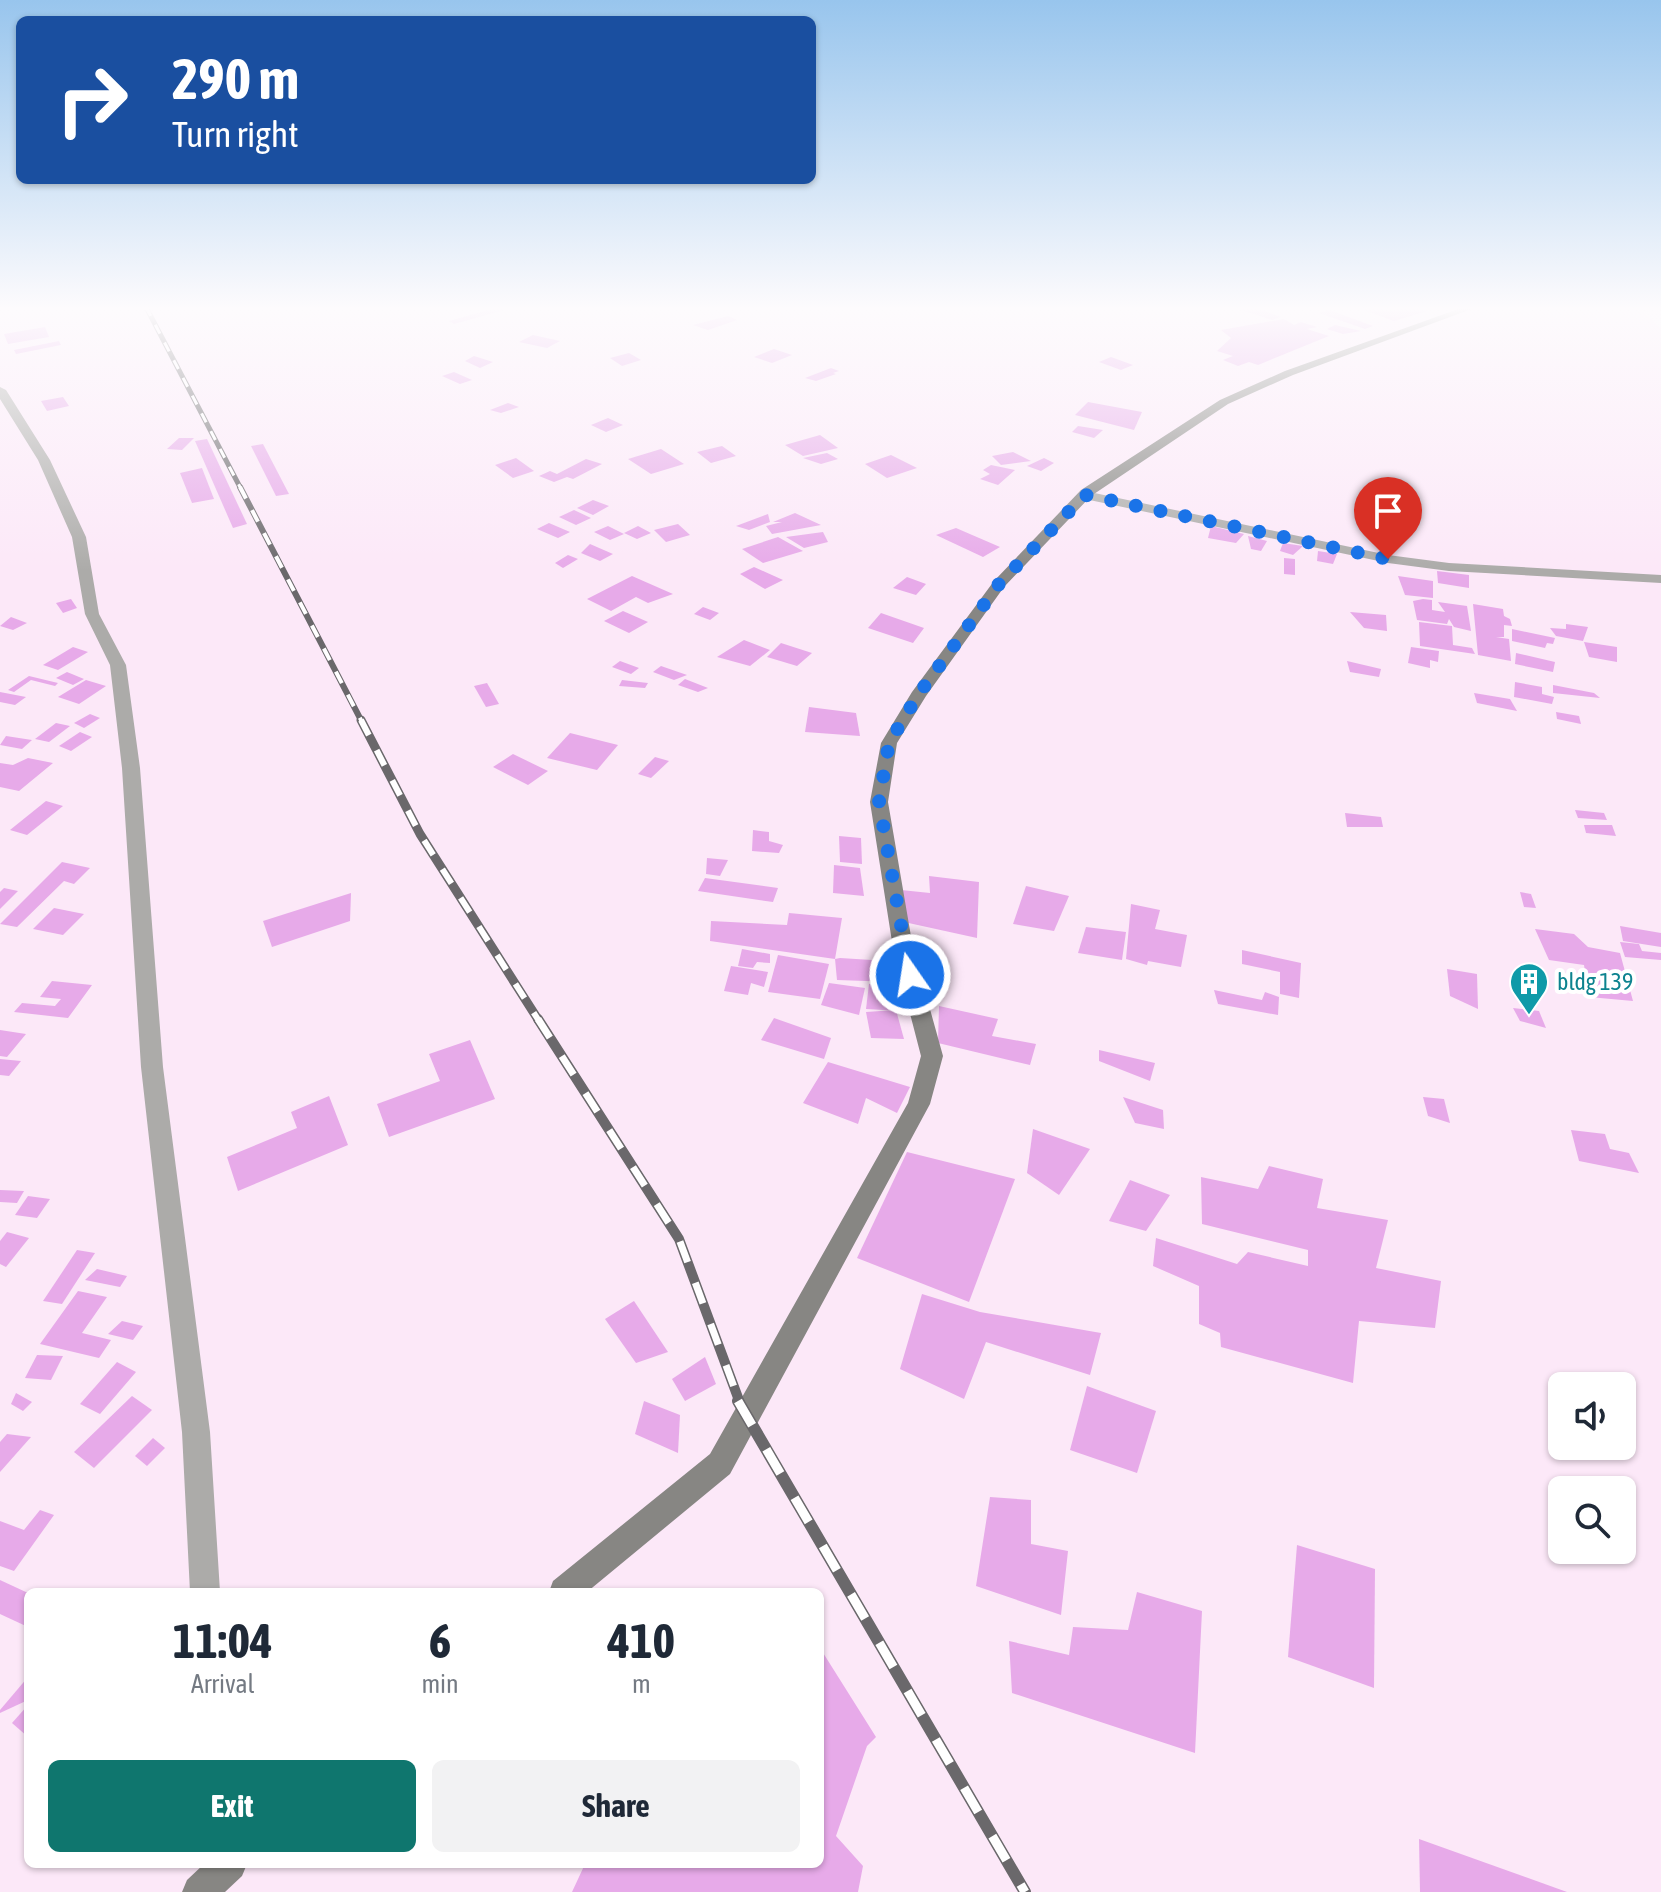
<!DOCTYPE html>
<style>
:root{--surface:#fff;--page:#f2f2f3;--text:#1f2937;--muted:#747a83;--accent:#0f766e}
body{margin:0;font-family:"Asap Condensed",sans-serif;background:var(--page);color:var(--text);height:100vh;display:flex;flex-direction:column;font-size:30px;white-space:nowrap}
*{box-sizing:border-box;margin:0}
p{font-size:26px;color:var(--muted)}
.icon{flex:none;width:44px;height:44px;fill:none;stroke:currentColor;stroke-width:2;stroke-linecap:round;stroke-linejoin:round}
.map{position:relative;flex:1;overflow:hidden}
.side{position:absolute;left:24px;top:1588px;width:800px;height:280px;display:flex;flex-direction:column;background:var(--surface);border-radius:12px;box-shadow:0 2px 6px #0004}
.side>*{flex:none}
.banner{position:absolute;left:16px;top:16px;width:800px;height:168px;border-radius:12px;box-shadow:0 2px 6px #0004;background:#1a4fa0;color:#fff;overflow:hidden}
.fabs{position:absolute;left:1548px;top:1372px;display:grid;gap:16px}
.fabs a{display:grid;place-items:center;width:88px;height:88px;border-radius:12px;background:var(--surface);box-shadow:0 2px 6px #0004;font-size:40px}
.pin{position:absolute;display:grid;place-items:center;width:68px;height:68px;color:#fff;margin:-82px -34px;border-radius:50% 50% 50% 0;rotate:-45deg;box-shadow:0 0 8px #0007}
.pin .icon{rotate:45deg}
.me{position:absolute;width:88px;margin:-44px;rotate:347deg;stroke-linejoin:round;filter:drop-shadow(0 0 6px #0008)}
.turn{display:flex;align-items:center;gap:28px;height:168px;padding:0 24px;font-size:36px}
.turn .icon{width:104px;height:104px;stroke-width:2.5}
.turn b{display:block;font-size:56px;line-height:68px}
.eta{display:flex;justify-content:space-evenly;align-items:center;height:136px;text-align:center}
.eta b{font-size:48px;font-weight:700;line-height:56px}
.primary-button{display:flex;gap:16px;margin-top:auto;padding:16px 24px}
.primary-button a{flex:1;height:92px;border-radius:12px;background:var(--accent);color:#fff;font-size:32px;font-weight:700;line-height:92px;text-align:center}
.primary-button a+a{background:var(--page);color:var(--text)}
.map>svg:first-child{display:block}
</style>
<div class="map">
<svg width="1661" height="1892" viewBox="0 0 1661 1892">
<rect width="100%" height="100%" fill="#faf7fb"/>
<path fill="#fce8f8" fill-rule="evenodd" d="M0,307H1638L1661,328V1892H0ZM1562,1386H1622V1446H1562ZM1562,1490H1622V1550H1562ZM28,1592H820V1864H28Z"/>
<g fill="#e7aae9">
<polygon points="499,307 504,310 454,324 449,321"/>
<polygon points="1244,307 1254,307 1281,317 1272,320 1238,309"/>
<polygon points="1355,307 1393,307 1383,311 1410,307 1427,311 1394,321"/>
<polygon points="1329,310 1373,326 1365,329 1319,313"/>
<polygon points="728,316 737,320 708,330 693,325"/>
<polygon points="1284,319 1294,325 1301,322 1317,327 1307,329 1329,336 1258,365 1249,362 1238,366 1223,360 1233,356 1217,351 1231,338 1221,330"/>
<polygon points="1335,325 1361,331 1343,334 1327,329"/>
<polygon points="45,327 49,337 8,344 4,334"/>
<polygon points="533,335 560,341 547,348 519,342"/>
<polygon points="59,341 61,345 16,354 14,350"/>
<polygon points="774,349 792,355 772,363 754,357"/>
<polygon points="629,353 641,360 622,366 610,358"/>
<polygon points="474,356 493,362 480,368 465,361"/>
<polygon points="1111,357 1133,365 1121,370 1099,362"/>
<polygon points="831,368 839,371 833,373 836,374 816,381 805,378"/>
<polygon points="454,372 472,380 460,384 442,376"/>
<polygon points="63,397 69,406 47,411 41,401"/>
<polygon points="1088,402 1142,412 1134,430 1075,415"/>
<polygon points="508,403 519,407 501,413 490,410"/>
<polygon points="608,418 623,425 606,432 591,425"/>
<polygon points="1078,426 1103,430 1094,438 1072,432"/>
<polygon points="820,435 838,448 803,456 785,445"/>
<polygon points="179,438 194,438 182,450 167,449"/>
<polygon points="207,439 247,524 233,528 195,441"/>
<polygon points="263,444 289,494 276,496 251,446"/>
<polygon points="722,446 736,456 711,463 697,452"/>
<polygon points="661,449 684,464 651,474 628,459"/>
<polygon points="1013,452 1031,461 1001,465 992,456"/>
<polygon points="827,453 838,459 821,464 803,458"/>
<polygon points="891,455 917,468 887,478 865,464"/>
<polygon points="516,458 534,471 513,478 495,465"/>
<polygon points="1044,458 1054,463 1041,471 1027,466"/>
<polygon points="586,459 602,464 573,479 567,477 554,482 539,476 550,471 557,474"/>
<polygon points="991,465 1015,470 998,485 980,479 990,474 983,470"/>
<polygon points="202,468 214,499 192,503 180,473"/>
<polygon points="593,500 609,506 593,515 577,508"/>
<polygon points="574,510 591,518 576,525 559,517"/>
<polygon points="795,513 821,525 772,534 766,526 782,522 773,522"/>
<polygon points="768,514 770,522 749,530 736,526"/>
<polygon points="549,523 570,532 558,538 537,529"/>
<polygon points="678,524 690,535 666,542 654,530"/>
<polygon points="608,526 624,534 610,540 594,532"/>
<polygon points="638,526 651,533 637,539 624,533"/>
<polygon points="1211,526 1244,534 1236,543 1208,538"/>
<polygon points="956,528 1000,547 983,557 936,535"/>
<polygon points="823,532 828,542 804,548 786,537"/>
<polygon points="1248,536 1267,541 1261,551 1251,549"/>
<polygon points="778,537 803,551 763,563 742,549"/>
<polygon points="1283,543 1303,546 1293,555 1280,551"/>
<polygon points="590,544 613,554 600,561 581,553"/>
<polygon points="1318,551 1337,554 1333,564 1317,561"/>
<polygon points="568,555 578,559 563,568 555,563"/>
<polygon points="1284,558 1295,559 1295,575 1284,574"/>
<polygon points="754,567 783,580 765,589 740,574"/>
<polygon points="1437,571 1469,575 1469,588 1438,583"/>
<polygon points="632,576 673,594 648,603 636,597 611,611 587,599"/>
<polygon points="1398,576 1433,581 1433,598 1405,595"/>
<polygon points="907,577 926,584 916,595 893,588"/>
<polygon points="71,599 77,608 63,613 56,603"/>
<polygon points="1423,599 1432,600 1432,610 1445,612 1438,602 1467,606 1471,631 1454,627 1449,619 1447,624 1417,620 1413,601"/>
<polygon points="1473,604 1503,609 1504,616 1510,619 1512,626 1504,625 1504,637 1496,637 1509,639 1511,661 1478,655"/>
<polygon points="703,607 719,613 710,620 694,614"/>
<polygon points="623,611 648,622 629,633 604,621"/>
<polygon points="1350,612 1386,615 1387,631 1364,628"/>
<polygon points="881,613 924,628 913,643 868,628"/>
<polygon points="11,617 27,623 13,630 0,626"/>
<polygon points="1419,622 1452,626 1453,645 1472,648 1475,654 1420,646"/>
<polygon points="1566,624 1588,627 1583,641 1556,636 1550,628 1566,629"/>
<polygon points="1512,629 1555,638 1553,644 1547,643 1545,648 1512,641"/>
<polygon points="744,640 770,650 750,666 717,657"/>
<polygon points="1584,642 1617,647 1617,662 1589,657"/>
<polygon points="781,643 812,653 797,666 767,657"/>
<polygon points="73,647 88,652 58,670 43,665"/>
<polygon points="1411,647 1439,651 1438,662 1430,660 1430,668 1408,663"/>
<polygon points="1516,653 1555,662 1553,672 1515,664"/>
<polygon points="620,661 639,668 631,674 612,667"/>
<polygon points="1347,661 1381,669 1379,677 1350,672"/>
<polygon points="661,666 687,675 674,680 653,672"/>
<polygon points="67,672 84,679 73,685 56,678"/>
<polygon points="29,676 58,683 55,686 31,680 14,692 8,690"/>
<polygon points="685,679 708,688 698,692 678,685"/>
<polygon points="86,680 106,686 79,704 58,697"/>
<polygon points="622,680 648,683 645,688 619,686"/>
<polygon points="1515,682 1542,687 1542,694 1554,697 1552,704 1514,697"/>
<polygon points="487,683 499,704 486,707 474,686"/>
<polygon points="1553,685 1594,693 1600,698 1553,693"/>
<polygon points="0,692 26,697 15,705 0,702"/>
<polygon points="1474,693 1510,699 1517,711 1477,703"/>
<polygon points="809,707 856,713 860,736 805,732"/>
<polygon points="1556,712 1579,716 1581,724 1557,719"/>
<polygon points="90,714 100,718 84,728 74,723"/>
<polygon points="56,723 70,726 49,742 35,739"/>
<polygon points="80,732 92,737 71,751 59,746"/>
<polygon points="570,733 618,745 597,770 547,758"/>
<polygon points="6,736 32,740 22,749 0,745"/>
<polygon points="513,754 548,771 528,785 493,767"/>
<polygon points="655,757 669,761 651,778 638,774"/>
<polygon points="28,758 53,763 19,791 0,787 0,763 13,765"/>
<polygon points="46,801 63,806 27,835 10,830"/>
<polygon points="1575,810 1604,813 1607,820 1578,818"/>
<polygon points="1345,813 1381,817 1383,827 1347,827"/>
<polygon points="1584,825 1612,825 1616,836 1586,833"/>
<polygon points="753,830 769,832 769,841 783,845 779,853 752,851"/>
<polygon points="839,836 861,838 862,864 840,862"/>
<polygon points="707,858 728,860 720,876 706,874"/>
<polygon points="62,862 90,868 74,884 64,881 17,927 0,924"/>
<polygon points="834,865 860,868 864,896 833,893"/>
<polygon points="929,876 979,882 977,938 904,922 901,890 930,893"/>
<polygon points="705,878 778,888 773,902 698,891"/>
<polygon points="1026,886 1069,896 1054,931 1013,924"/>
<polygon points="4,888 18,891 0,909 0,892"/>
<polygon points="1520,892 1531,894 1536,908 1524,907"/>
<polygon points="351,893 350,921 272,947 263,921"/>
<polygon points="1131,904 1160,910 1155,929 1187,935 1181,967 1148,961 1147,965 1126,959"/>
<polygon points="54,908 84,914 63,935 33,929"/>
<polygon points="789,913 842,918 835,959 710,941 711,921 787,925"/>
<polygon points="1620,926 1661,933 1661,947 1623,941"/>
<polygon points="1086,927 1126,932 1122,960 1078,953"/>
<polygon points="1535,929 1574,934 1588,947 1620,953 1633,1001 1589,997 1584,965 1549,960"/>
<polygon points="1620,942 1639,944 1642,951 1661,953 1661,960 1625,957"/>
<polygon points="742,949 770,954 770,963 757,962 753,968 738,966"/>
<polygon points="1242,950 1301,963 1299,998 1280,994 1280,972 1242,964"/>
<polygon points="778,955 829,964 820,999 768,992"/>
<polygon points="840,958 888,961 895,982 837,980 835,959"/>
<polygon points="731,966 768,972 764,987 751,983 748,995 724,991"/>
<polygon points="1447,969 1477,974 1478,1009 1450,996"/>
<polygon points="52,981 92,985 68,1018 14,1012 22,1003 55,1006 61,999 40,997"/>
<polygon points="829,983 865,988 859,1015 821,1005"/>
<polygon points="869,984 894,986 901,1011 866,1009"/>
<polygon points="1214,990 1262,1000 1265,992 1279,997 1278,1015 1218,1004"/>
<polygon points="939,1006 998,1019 992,1036 1036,1044 1030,1065 938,1043"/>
<polygon points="1513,1008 1539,1011 1546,1028 1520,1021"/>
<polygon points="896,1010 904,1039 871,1038 866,1012"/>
<polygon points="774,1018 831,1038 824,1059 761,1040"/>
<polygon points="0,1030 26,1034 7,1057 0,1056"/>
<polygon points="470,1040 495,1099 389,1137 377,1104 440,1081 429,1054"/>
<polygon points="1099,1050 1155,1063 1150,1081 1099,1061"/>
<polygon points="0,1059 21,1061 9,1076 0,1075"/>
<polygon points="828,1062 910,1087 897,1113 866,1098 858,1124 803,1103"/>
<polygon points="329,1096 348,1145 238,1191 227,1157 297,1128 291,1112"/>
<polygon points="1123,1097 1163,1110 1164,1129 1135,1123"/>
<polygon points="1423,1097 1444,1099 1450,1123 1428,1116"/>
<polygon points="1033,1129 1090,1149 1059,1195 1027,1173"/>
<polygon points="1571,1130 1605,1134 1610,1149 1629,1153 1639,1173 1579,1161"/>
<polygon points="907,1152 1015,1179 969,1302 857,1258"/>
<polygon points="1269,1166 1323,1179 1317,1208 1388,1220 1376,1268 1441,1281 1435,1328 1359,1321 1353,1383 1221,1347 1220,1333 1199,1324 1199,1286 1153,1266 1156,1238 1237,1264 1248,1252 1308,1266 1308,1250 1202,1224 1201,1177 1258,1189"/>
<polygon points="1130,1180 1170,1195 1146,1231 1109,1221"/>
<polygon points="0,1190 24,1191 17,1203 0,1202"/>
<polygon points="28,1196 50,1199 37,1218 15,1215"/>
<polygon points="7,1232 29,1238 6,1267 0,1264 0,1241"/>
<polygon points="77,1250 95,1253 62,1304 43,1301"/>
<polygon points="97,1269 127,1276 120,1287 85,1280"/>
<polygon points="78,1291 107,1297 82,1333 111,1340 99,1358 40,1344"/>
<polygon points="922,1294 980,1312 1101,1333 1090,1375 986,1342 964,1399 900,1369"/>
<polygon points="634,1301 668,1352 636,1363 605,1319"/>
<polygon points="122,1321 143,1326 133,1340 108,1334"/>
<polygon points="37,1355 63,1356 51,1380 25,1378"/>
<polygon points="705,1357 716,1384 685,1401 672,1379"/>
<polygon points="117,1362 136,1372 100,1414 80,1404"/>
<polygon points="1087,1386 1156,1411 1137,1473 1070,1450"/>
<polygon points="16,1393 32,1402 23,1411 11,1404"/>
<polygon points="132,1396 152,1410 94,1468 74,1452"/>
<polygon points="644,1401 680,1415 678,1453 635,1434"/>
<polygon points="7,1434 31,1437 0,1472 0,1442"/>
<polygon points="153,1438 165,1448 147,1466 135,1456"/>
<polygon points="990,1497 1031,1500 1031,1544 1068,1551 1061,1615 976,1586"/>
<polygon points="40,1510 54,1515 14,1571 0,1566 0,1521 24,1530"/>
<polygon points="1297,1545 1375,1569 1374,1688 1288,1657"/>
<polygon points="0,1580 28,1593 28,1627 0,1614"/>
<polygon points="1137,1592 1202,1611 1195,1753 1012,1693 1009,1641 1069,1655 1073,1627 1128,1630"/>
<polygon points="820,1648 876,1737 867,1746 836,1836 863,1866 858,1892 572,1892 585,1864 820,1864"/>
<polygon points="28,1677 28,1700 0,1713 0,1710"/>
<polygon points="28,1705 28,1737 12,1723"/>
<polygon points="1419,1839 1567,1892 1420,1892"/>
</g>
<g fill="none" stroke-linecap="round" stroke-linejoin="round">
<g fill="#acaba9" fill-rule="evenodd">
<polygon points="0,387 6,390 50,460 86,537 99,614 126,665 140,768 163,1067 210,1432 220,1592 190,1592 182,1432 141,1067 122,768 110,665 85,614 72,537 38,460 0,399"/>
<polygon points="1085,491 1388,555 1449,563 1661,575 1661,583 1449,571 1388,563 1080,498 1079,495"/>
</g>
<g fill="#878683" fill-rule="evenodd">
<polygon points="1464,307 1477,307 1293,375 1228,404 1091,496 1004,587 926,696 897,743 888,802 913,948 943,1056 930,1104 730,1474 587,1592 549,1592 553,1581 710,1454 908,1103 921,1056 893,948 870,802 881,743 912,692 994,581 1081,490 1220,400 1285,371"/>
<polygon points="204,1864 247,1864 242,1876 225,1892 182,1892 187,1880"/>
</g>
<g stroke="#6a686b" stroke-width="5">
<polyline id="rail-far4" points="146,307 241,489"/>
</g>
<g stroke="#6a686b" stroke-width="6">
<polyline id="rail-far3" points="240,487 362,722"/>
</g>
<g stroke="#6a686b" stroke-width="9">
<polyline id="rail-far2" points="361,720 420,834 539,1021"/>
</g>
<g stroke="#6a686b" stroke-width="10">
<polyline id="rail-far1" points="538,1019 679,1239 740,1403"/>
</g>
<g stroke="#6a686b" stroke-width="12">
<polyline id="rail" points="738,1401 1025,1892"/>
</g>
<use href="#rail-far4" stroke="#fff" stroke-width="3" stroke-dasharray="10" stroke-linecap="butt"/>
<use href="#rail-far3" stroke="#fff" stroke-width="4" stroke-dasharray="13" stroke-linecap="butt"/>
<use href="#rail-far2" stroke="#fff" stroke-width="6" stroke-dasharray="17" stroke-linecap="butt"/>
<use href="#rail-far1" stroke="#fff" stroke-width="7" stroke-dasharray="22" stroke-linecap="butt"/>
<use href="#rail" stroke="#fff" stroke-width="9" stroke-dasharray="28" stroke-linecap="butt"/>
</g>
<linearGradient id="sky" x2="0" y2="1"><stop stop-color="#98c5ed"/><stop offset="0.54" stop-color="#fdfbfd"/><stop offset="1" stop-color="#fdfbfd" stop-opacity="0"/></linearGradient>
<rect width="1661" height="571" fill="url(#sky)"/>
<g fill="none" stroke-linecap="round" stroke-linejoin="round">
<polyline stroke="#1a73e8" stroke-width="14" stroke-dasharray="0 25.2" points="910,975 879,802 889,743 918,695 999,584 1085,495 1388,559"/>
</g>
<defs>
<g id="building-pin" transform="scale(2)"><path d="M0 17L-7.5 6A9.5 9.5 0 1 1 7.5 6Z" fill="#0f9aa8" stroke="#fff"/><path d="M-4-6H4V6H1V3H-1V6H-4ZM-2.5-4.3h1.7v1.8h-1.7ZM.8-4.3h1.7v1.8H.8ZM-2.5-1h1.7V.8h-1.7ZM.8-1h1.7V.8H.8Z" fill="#fff"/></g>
</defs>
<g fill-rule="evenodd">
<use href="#building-pin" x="1529" y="982"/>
</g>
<g text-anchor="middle" stroke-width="8" stroke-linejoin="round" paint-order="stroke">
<g font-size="24" fill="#0d838f" stroke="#fff" text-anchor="start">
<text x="1557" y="990">bldg 139</text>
</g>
</g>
</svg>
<div class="fabs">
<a><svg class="icon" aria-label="sound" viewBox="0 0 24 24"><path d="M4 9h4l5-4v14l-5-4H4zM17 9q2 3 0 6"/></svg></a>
<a><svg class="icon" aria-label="search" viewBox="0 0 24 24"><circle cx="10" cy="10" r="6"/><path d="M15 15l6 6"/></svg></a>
</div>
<div class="pin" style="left:1388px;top:559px;background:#d93025"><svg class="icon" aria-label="arrive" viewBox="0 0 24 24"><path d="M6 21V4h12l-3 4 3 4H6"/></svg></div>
<svg class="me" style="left:910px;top:975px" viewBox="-20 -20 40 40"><circle r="17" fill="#1a73e8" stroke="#fff" stroke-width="3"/><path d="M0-11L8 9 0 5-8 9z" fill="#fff"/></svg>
<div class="banner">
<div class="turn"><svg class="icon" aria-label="right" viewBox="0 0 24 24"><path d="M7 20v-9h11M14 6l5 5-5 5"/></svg><div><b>290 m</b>Turn right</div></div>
</div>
<section class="side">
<div class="eta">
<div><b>11:04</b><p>Arrival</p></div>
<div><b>6</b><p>min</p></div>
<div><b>410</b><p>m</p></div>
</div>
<div class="primary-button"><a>Exit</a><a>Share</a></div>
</section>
</div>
